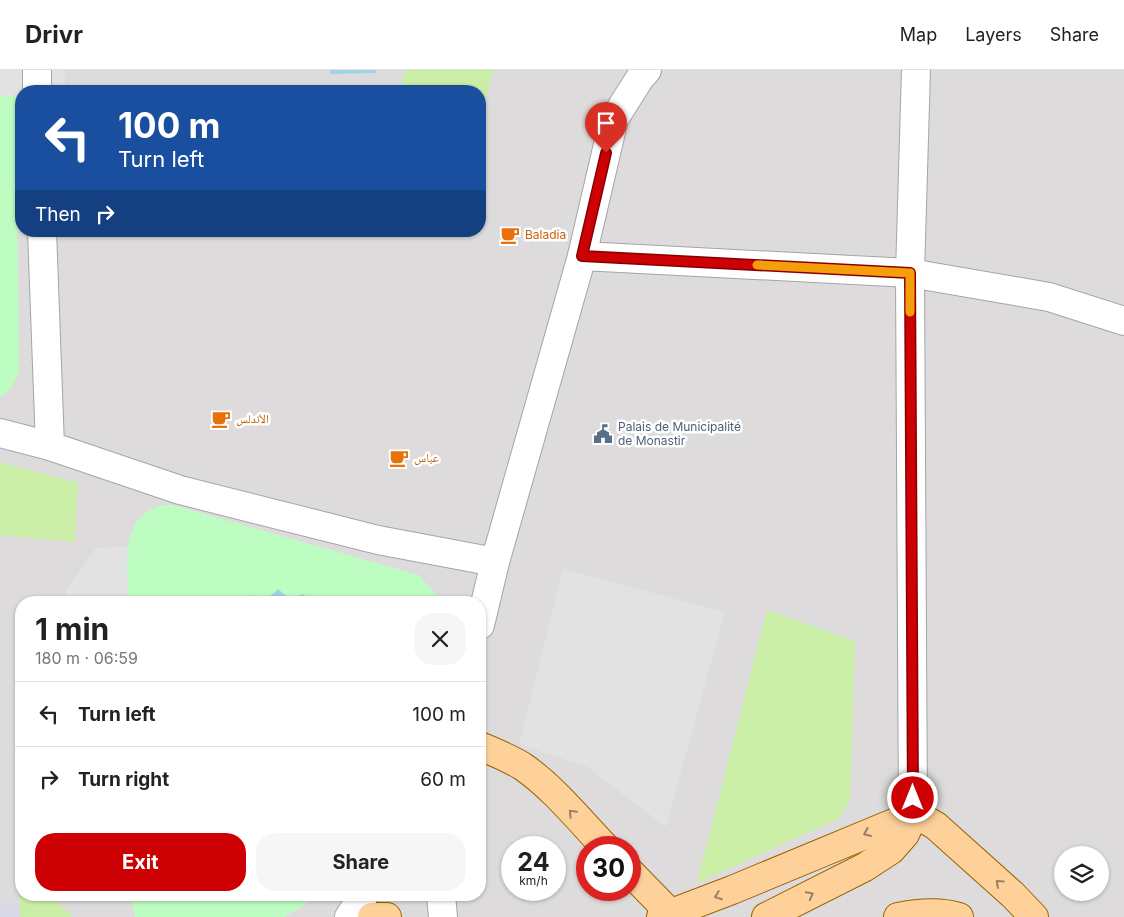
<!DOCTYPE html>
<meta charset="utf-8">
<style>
:root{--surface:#fff;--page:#f6f6f6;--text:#222;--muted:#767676;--line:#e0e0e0;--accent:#cd0004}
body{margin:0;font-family:Inter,"Noto Naskh Arabic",sans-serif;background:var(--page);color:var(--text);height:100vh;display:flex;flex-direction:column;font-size:19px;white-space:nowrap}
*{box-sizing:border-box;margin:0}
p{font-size:16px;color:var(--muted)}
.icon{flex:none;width:28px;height:28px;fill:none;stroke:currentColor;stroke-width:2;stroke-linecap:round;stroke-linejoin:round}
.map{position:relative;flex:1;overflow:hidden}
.panel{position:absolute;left:15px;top:526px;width:471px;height:305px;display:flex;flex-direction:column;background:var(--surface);border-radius:20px;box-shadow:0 1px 4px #0004}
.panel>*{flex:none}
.hud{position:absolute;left:15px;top:15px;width:471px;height:152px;border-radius:20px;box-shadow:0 1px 4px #0004;background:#1a4fa0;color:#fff;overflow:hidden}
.controls{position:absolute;left:1054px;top:776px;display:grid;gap:10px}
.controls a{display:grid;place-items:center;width:55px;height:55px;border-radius:50%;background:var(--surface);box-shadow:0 1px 4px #0004;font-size:25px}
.speed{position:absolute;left:501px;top:766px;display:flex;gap:10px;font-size:25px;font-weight:700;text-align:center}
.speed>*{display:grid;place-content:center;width:65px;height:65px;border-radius:50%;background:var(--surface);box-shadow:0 1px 4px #0004;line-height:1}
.speed small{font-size:12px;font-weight:400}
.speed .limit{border:8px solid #d22;background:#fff;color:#111}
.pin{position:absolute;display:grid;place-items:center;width:42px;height:42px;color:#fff;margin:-51px -21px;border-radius:50% 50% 50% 0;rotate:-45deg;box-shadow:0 0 5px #0007}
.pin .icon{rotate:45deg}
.me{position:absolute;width:55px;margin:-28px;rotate:0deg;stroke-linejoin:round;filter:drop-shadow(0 0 4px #0008)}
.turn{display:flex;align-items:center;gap:18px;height:105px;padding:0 20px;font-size:22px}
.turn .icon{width:65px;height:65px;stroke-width:2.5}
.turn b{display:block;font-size:35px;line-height:42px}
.then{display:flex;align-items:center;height:48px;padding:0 20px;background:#0003;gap:10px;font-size:19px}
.round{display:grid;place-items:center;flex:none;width:52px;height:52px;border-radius:20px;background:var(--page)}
.head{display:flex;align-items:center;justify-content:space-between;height:85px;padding:0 20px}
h1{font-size:30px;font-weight:700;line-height:38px}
.cta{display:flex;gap:10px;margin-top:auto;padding:10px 20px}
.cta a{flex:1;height:58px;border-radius:20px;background:var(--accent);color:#fff;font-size:20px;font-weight:700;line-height:58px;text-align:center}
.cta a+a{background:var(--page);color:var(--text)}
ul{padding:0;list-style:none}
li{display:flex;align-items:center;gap:15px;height:65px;padding:0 20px;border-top:1px solid var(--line)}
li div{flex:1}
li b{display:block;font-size:19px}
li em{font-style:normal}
header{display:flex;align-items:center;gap:30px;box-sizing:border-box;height:70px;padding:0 25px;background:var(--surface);border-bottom:1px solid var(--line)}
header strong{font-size:24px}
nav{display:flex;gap:28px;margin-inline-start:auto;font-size:18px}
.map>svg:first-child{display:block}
</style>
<header>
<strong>Drivr</strong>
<nav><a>Map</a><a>Layers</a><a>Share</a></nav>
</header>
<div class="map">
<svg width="1124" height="847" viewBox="0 0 1124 847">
<rect width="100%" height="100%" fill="#f0ece4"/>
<path fill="#dddbdb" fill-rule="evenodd" d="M0,0H1124V847H0ZM21,21H480V161H21ZM21,532H480V825H21ZM512,778H555V820H512ZM588,778H630V820H588ZM1062,785H1100V822H1062Z"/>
<g fill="#cbeea6">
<polygon points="404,0 493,0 480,53 480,21 402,21"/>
<polygon points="0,392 78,413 75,472 0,465"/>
<polygon points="767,540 855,571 850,731 838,749 697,813"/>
<polygon points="19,816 21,816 21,825 50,825 73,847 20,847"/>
</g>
<g fill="#befdc2">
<path d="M0,26H16L19,301C15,311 11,322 0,327Z"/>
<path d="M173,435L419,505L437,526L439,532H128C127,502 119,453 154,438C160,435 168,435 173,435Z"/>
<polygon points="130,825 316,825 298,839 284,847 135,847"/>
</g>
<g fill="#e2e2e2">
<polygon points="0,0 65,0 65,21 21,21 21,26 0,26"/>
<polygon points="127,476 128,532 66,532 66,521 96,478"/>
<polygon points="563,499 725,542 666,757 587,697 519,674"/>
</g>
<polygon fill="#d8d8e6" points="19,833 20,847 0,847 0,834"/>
<g fill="#a1d4e1">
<polygon points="330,0 376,0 376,3 330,4"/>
<polygon points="278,519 290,529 304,524 307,532 249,532 253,525 266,530"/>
</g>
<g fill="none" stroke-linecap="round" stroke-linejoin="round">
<g stroke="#a5a5a5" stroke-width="30">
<g id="minor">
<polyline points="37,0 37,21"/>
<polyline points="42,161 50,376"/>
<polyline points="582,186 910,203 1049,227 1124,251"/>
<polyline points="0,363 50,376 180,420 378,470 495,492"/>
<polyline points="480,555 495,492 582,186 614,49 640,8 647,0"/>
<polyline points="913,747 910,203 916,0"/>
<polyline points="441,825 443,847"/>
<polyline points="349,847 364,825"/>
</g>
</g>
<g stroke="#996300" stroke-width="30">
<g id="major">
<path d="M480,676C494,682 509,688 522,696C553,717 580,751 606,778"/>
<polyline points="630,802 671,844"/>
<polyline points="372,847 387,847"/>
<polyline points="661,847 732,820 908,747 924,749 936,756 1013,825 1034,847"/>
<polyline points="766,847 865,797 891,780 905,764 913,747"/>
<path d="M898,847C917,843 940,841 959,847"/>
</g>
</g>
<use href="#minor" stroke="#fff" stroke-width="28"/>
<use href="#major" stroke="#ffd19a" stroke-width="28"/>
</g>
<defs><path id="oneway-chevron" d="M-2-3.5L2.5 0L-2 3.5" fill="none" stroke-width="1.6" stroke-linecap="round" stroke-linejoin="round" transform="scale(1.25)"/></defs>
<g stroke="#9a8062">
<use href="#oneway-chevron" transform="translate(572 743) rotate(-134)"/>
<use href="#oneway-chevron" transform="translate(867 763) rotate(157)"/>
<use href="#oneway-chevron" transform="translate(999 813) rotate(-138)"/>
<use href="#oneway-chevron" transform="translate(810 825) rotate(-27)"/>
<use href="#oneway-chevron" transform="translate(718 826) rotate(159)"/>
</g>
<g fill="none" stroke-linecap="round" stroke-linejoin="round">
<g stroke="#850003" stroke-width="12">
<polyline id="route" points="606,83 582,186 910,203 913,728"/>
</g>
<use href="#route" stroke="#cd0004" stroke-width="9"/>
<polyline stroke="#f59e0b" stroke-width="9" points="757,195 910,203 910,242"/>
</g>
<defs>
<g id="cafe-bare" transform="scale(1.5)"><path d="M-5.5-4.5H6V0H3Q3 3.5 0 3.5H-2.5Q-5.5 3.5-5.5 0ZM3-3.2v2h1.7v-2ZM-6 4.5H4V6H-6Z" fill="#e8710a" stroke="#fff" stroke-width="2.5" paint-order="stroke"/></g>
<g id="civic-bare" transform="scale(1.5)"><path d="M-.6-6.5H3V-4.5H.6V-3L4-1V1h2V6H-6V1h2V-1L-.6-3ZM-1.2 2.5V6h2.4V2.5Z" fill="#5c6f8a" stroke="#fff" stroke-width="2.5" paint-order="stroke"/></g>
</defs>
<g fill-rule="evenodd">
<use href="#cafe-bare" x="510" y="165"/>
<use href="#cafe-bare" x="221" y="349"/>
<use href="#civic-bare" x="603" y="364"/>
<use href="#cafe-bare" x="399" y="388"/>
</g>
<g text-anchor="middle" stroke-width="5" stroke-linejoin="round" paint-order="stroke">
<g font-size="12" fill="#c56008" stroke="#fff" text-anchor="start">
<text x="525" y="169">Baladia</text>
<text x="236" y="353">الأندلس</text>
<text x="414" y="392">عباس</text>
</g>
<g font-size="12" fill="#4e5e75" stroke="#fff" text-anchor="start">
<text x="618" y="361">Palais de Municipalité<tspan x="618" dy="14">de Monastir</tspan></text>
</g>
</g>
</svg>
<div class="controls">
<a><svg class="icon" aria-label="layers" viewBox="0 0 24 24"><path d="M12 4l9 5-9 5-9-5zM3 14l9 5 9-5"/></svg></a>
</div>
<div class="speed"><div>24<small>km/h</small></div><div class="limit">30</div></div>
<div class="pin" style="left:606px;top:83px;background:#d93025"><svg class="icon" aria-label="arrive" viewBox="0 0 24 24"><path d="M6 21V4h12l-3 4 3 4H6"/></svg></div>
<svg class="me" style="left:913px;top:728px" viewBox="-20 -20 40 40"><circle r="17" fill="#cd0004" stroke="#fff" stroke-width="3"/><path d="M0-11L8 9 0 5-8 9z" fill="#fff"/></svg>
<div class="hud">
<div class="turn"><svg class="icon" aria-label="left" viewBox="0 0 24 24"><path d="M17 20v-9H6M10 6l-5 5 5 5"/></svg><div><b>100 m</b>Turn left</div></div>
<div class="then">Then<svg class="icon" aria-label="right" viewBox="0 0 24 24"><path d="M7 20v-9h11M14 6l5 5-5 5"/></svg></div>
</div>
<section class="panel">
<div class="head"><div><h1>1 min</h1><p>180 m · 06:59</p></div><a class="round"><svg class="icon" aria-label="close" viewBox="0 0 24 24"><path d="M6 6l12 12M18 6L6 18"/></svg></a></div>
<ul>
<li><svg class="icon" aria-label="left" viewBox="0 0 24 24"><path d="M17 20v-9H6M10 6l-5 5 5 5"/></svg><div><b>Turn left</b></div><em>100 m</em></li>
<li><svg class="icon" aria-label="right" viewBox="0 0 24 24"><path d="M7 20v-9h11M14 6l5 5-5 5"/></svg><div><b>Turn right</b></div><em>60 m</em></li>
</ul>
<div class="cta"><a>Exit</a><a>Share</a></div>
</section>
</div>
